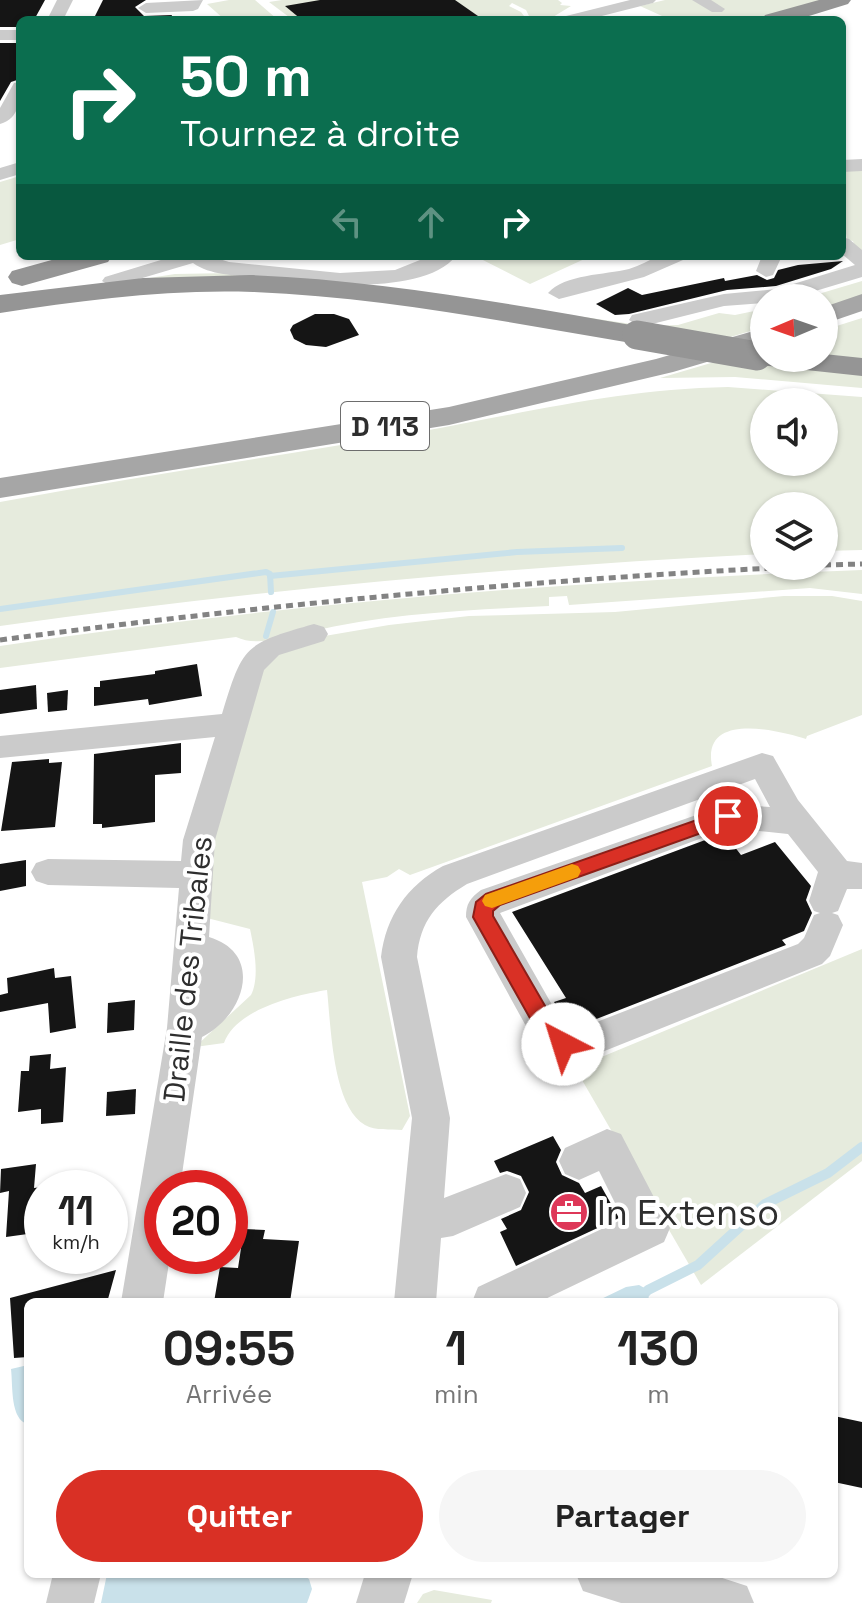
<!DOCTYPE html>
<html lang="fr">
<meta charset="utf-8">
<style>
:root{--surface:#fff;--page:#f6f6f6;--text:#222;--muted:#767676;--accent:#d93025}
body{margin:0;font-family:"Space Grotesk",sans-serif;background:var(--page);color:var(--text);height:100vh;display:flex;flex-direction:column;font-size:30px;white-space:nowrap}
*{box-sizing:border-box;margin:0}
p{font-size:26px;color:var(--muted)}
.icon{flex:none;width:44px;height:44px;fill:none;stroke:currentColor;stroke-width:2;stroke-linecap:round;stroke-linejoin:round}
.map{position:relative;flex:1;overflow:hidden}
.details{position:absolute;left:24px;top:1298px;width:814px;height:280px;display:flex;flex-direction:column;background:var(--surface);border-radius:12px;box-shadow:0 2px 6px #0004}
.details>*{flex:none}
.banner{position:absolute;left:16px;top:16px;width:830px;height:244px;border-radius:12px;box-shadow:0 2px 6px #0004;background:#0b6e4f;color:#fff;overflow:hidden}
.needle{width:52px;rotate:268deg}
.tools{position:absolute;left:750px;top:284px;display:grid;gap:16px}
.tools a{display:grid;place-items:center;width:88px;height:88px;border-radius:50%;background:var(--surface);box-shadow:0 2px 6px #0004;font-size:40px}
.speed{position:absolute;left:24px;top:1170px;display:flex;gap:16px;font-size:40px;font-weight:700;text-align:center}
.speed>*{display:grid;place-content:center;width:104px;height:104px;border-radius:50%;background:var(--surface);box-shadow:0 2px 6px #0004;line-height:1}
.speed small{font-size:20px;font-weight:400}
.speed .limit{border:12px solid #d22;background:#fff;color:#111}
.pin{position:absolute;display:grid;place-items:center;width:68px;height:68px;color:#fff;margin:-34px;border:4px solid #fff;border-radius:50%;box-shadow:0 2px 8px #0007}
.me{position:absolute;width:88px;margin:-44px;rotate:320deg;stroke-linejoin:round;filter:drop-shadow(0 0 6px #0008)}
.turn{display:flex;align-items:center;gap:28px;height:168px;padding:0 32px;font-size:36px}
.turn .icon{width:104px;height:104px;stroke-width:2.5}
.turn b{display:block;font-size:56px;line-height:68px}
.lanes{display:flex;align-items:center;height:76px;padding:0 32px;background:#0003;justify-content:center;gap:40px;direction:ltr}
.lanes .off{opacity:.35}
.eta{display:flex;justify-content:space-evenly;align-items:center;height:136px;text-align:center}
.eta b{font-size:48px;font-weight:600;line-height:56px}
.cta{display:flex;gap:16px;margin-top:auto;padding:16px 32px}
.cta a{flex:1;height:92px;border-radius:48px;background:var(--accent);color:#fff;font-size:32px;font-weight:600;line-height:92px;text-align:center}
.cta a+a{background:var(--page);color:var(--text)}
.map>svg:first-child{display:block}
</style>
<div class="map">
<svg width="862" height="1603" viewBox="0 0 862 1603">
<rect width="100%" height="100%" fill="#fff"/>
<g fill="#e6ebdd" fill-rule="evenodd">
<polygon points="229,0 255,0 277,19 225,20 207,4"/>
<polygon points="282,0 558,0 562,3 560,5 571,6 548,20 531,20 526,10 512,3 509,6 521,12 527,20 293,20 269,2"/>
<polygon points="665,0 832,0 762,20 671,20 640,6"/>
<polygon points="862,168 862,255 855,249 853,241 847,240 842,207 842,170"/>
<polygon points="20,176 20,239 0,245 0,182"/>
<polygon points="475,256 591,256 530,284"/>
<polygon points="232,273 369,285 645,326 678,325 719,313 735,315 764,309 764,327 707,344 393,294 104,285 175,274"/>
<polygon points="862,281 862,296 824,308 824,298 805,298"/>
<polygon points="862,318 862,363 824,358 824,330"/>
<polygon points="728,358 862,373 862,388 735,377 660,378"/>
<path d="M728,387L862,397V550L824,551V506H764V554C508,567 254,590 0,626V502C139,476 279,456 418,432C525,413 619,389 728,387ZM764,402H824V462H764Z"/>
<path d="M862,570V594L810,588L569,605L567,596L549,597V606C468,610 388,613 309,632C286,637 257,647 236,637L0,668V646C286,603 573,581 862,570Z"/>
<path d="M784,596H832L862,601V715L807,736L806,739C781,731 701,710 712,766L410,875L399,869L387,877L362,882L410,1116L402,1130C390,1129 376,1131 365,1125C332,1106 331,1025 327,990C296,995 236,1009 224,1043L195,1047L251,995C260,977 254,948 250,929L207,918V858L265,657L307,639L389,625L469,616L615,612Z"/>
<polygon points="862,949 862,1161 701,1285 575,1068"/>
<polygon points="434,1590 492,1600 491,1603 417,1603 423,1594"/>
</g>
<g fill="#c9e1ea">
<polygon points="639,1285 648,1290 649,1302 595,1302 626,1287"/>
<path d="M28,1365V1424C10,1420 13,1386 11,1369Z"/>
<polygon points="107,1574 301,1574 309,1579 312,1589 307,1603 101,1603"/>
</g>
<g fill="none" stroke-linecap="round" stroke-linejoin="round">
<g stroke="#c9e1ea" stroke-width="6">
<polyline points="270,576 517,552 622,548"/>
<polyline points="0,609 266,572 270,574 271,592"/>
<polyline points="266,636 273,612"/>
</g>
<polyline stroke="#c9e1ea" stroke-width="10" points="636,1302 648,1290 698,1265 765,1204 828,1173 862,1147"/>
</g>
<g fill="#151515">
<polygon points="0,0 45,0 34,20 20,20 20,27 0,27"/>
<polygon points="103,0 146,0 135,7 144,16 172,15 170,20 93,20"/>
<polygon points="320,0 455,0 478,16 456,20 302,20 285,6"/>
<polygon points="0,43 20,43 20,79 11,82 0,101"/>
<polygon points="843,261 831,269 776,286 727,290 629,314 615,315 596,304 628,288 642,295 724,278 725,281 757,275 767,280 774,278 778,270 798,265"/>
<polygon points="315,314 334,314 349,319 359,335 326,347 306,345 294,339 290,330 293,325"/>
<polygon points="197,664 202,696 149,705 148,699 94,706 94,687 100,687 100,681 155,674 155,671"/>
<polygon points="36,685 37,709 0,714 0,690"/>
<polygon points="68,690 67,710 48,712 47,693"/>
<polygon points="181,743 181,773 155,775 155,822 102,828 102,824 93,824 94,754"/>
<polygon points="49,759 49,763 62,762 55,827 1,831 12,762"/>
<polygon points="724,833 741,855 775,842 811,886 806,900 812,913 804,931 782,940 786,945 581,1025 566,1024 554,1002 566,998 512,912"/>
<polygon points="26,860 26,886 0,891 0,864"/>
<polygon points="54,968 55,978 71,976 76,1028 50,1033 48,1003 0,1012 0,995 8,993 7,978"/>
<polygon points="135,1000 134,1030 107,1033 108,1003"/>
<polygon points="51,1054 50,1069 66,1067 63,1122 41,1124 41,1109 18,1112 21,1071 29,1071 30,1056"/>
<polygon points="136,1089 135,1114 106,1116 107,1092"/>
<polygon points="553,1136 561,1150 556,1162 562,1175 579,1183 585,1193 601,1186 619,1218 516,1266 500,1232 507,1229 501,1219 521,1210 529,1192 521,1176 507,1171 500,1173 494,1161"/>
<polygon points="36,1164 34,1188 42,1187 42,1232 6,1237 9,1191 0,1193 1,1169"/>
<polygon points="244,1229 265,1230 263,1239 299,1241 290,1302 214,1302 220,1267 238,1268"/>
<polygon points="116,1270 108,1299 96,1302 28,1302 28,1357 14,1358 10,1298"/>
<polygon points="834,1416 862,1422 862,1488 834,1482"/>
</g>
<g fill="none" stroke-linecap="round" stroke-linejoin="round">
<g fill="#cbcbcb" fill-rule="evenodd">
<polygon points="57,0 73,0 63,20 47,20"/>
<polygon points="203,0 198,9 193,11 146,13 138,8 146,3"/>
<polygon points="630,0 656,0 653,3 586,20 559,20 562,17"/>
<polygon points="692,0 711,0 725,9 722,12 712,12"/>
<rect x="0" y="30" width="20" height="10"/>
<path d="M20,82C20,100 20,118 0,124V108L14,83Z"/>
<polygon points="862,159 862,171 842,172 842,160"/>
<polygon points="20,162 20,174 0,180 0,168"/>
<polygon points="842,237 849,239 862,250 862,277 792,298 764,298 764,303 724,306 640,327 629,320 632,315 724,294 777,289 855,265 842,254"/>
<path d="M174,256H210L229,262L340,273L395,270L430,256H456C422,298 307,283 259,278C238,275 211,276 193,263L112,287L102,281L105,277Z"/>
<path d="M659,256H686L683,260L644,277L559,299L548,293C565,274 605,275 629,269C639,266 649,260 659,256Z"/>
<polygon points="762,256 782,256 773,275 766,277 756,271"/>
<path d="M314,624L324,627L328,634L324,641L279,655L264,670L215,840L209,937C265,954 244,1016 202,1037L180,1188H162V1256H170L163,1302H121L167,1028L179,888L48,885L36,881L31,872L36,863L48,859L181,861L183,840L215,737L0,758V736L222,714C243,645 244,644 314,624Z"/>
<path d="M762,753L773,756L798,800L847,861L862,863V889H847L838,911L832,913L838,915L843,925L830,956L822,964L577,1062L563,1060L538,1048L466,917C466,904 470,898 481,890L728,804L770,807L755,779L467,884C437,902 420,921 417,957L450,1118L444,1198L506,1174L520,1179L526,1193L520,1207L453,1236L441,1238L436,1302H394L412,1118L381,957C386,916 407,886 443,866ZM729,828L788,834L818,872L809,901L814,911L820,913L814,915L804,938L798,944L576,1030L564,1026L500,913Z"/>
<polygon points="607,1129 621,1134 670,1228 664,1242 539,1302 472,1302 478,1287 623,1219 599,1171 579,1180 565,1174 559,1161 565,1148"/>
<polygon points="53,1574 101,1574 94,1603 46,1603"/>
<polygon points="365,1574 413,1574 404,1603 356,1603"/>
<polygon points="576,1574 710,1574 747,1586 754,1603 621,1603 583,1591"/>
</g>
<g fill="#a6a6a6" fill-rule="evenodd">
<polygon points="862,294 862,311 824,324 824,307"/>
<polygon points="764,328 764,345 673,372 449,425 0,498 0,478 449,407 656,359"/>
</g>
<g fill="#959595" fill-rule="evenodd">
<polygon points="819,0 851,0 848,4 796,20 762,20 765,15"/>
<polygon points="66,256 112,256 108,262 22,286 12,283 8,277 12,271"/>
<path d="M250,275C381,280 508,304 637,326L648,329L652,335L648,341L637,344C510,323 382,297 253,292C168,289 84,300 0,313V295L143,278Z"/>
<polygon points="764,350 764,358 824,358 824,354 862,358 862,376 760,365 755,358"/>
</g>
<g stroke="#838383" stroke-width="5" stroke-dasharray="7 5" stroke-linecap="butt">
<polyline points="824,565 862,564"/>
<path d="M0,640C270,604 540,579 812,566"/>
</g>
<polyline stroke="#959595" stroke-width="29" points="637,335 757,356"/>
</g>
<polygon fill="#d93025" stroke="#8d1f18" stroke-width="2" points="728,809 735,811 738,816 735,821 500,905 493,911 493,916 559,1030 571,1037 574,1044 571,1050 563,1053 544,1043 473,917 476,902 486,894"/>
<polygon fill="#f59e0b" points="572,864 578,866 581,871 578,877 492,908 485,906 482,901 485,895"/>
<defs>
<g id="office-disc" transform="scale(2)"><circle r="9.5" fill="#de3758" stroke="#fff"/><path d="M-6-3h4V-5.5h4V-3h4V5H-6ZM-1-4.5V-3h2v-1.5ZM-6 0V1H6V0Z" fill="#fff"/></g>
</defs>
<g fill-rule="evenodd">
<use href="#office-disc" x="569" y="1212"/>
</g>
<g text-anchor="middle" stroke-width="8" stroke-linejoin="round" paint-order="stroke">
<rect fill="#fff" stroke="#6d6d6d" stroke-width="2" x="341" y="402" width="88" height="48" rx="6"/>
<g font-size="28" font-weight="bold" fill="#2e2e2e">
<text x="385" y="436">D 113</text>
</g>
<g font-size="30" fill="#2e2e2e" stroke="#fff">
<text transform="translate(188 969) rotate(-84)" y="10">Draille des Tribales</text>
</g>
<g font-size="36" fill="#2e2e2e" stroke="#fff" text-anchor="start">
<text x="597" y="1225">In Extenso</text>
</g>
</g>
</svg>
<div class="tools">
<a><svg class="needle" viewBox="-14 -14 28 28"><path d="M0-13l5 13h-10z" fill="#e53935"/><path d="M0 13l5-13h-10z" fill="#767676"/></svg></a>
<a><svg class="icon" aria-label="sound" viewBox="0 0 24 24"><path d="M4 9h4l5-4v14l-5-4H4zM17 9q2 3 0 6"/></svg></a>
<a><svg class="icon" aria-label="layers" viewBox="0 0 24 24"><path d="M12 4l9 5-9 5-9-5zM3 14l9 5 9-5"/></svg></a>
</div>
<div class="speed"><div>11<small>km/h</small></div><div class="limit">20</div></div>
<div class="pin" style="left:728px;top:816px;background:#d93025"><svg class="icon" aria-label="arrive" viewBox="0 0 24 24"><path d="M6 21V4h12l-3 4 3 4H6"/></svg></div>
<svg class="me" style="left:563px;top:1044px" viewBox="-20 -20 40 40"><circle r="19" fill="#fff"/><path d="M0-13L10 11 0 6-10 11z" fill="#d93025"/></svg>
<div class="banner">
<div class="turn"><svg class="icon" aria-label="right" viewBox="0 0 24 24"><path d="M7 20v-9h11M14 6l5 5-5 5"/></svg><div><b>50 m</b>Tournez à droite</div></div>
<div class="lanes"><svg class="icon off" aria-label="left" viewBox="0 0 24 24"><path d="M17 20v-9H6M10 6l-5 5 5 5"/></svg><svg class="icon off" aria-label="ahead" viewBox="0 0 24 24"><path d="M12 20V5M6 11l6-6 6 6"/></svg><svg class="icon" aria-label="right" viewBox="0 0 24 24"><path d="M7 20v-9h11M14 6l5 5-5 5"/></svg></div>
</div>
<section class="details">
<div class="eta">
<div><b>09:55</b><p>Arrivée</p></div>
<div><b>1</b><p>min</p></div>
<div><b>130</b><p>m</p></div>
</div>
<div class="cta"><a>Quitter</a><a>Partager</a></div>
</section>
</div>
